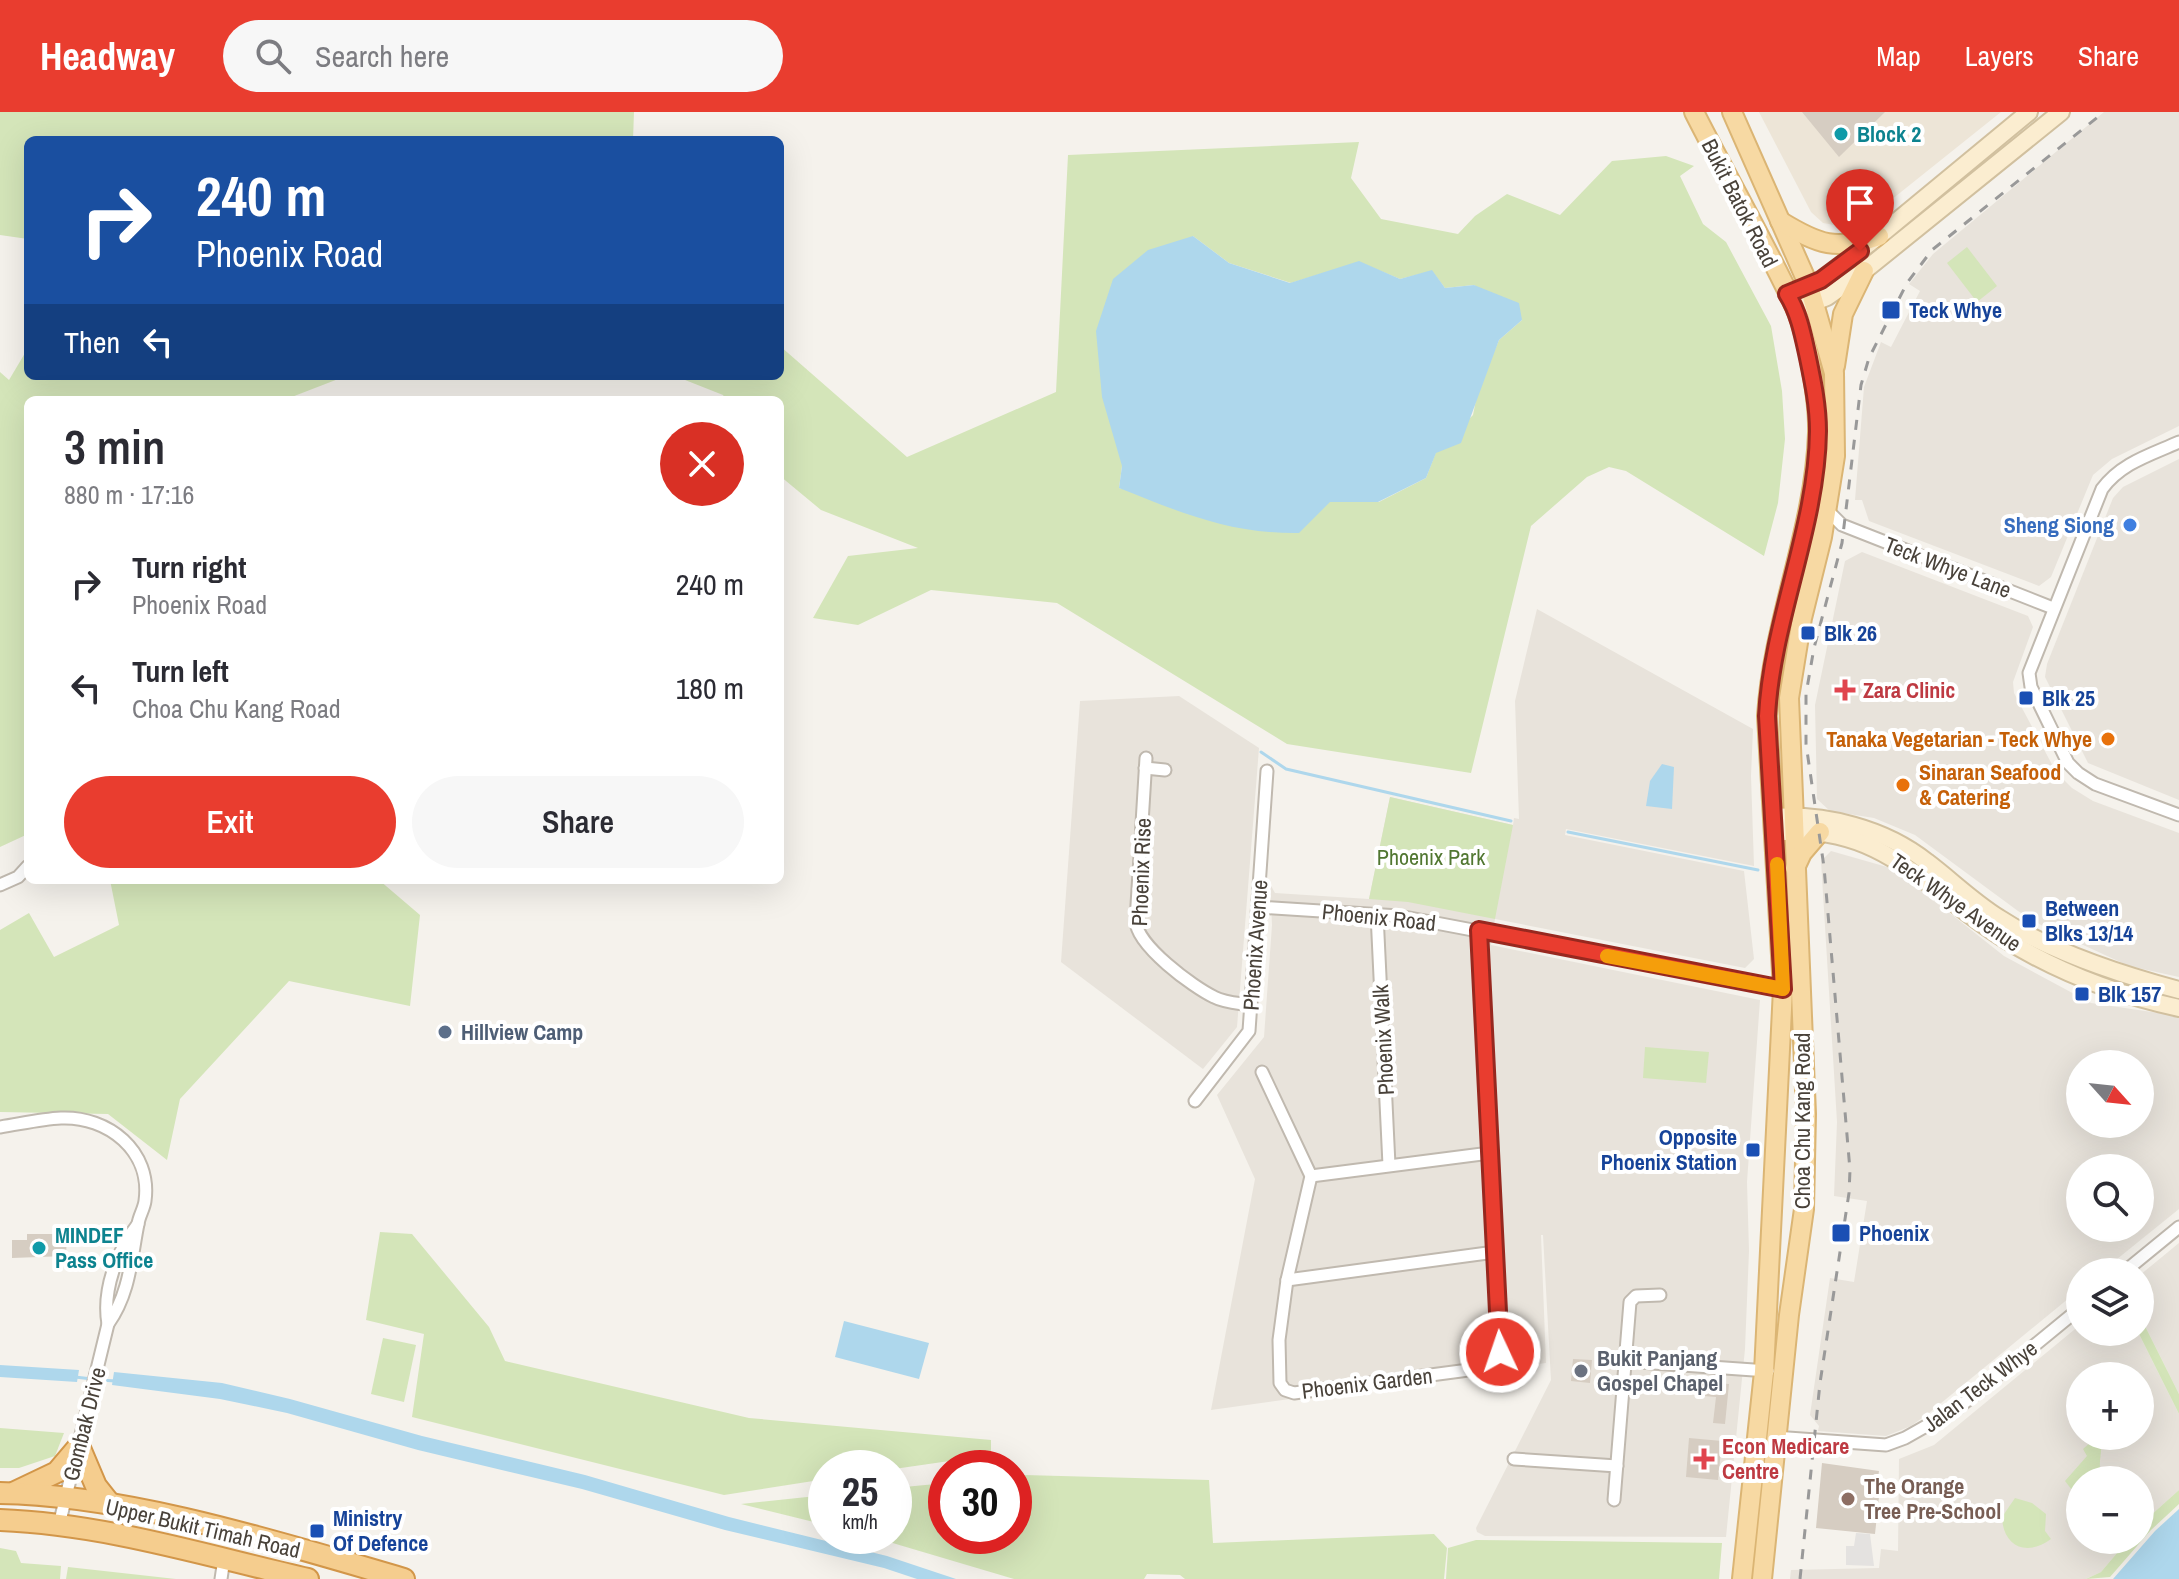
<!DOCTYPE html>
<meta charset="utf-8">
<style>
:root{--surface:#fff;--page:#f7f7f7;--text:#2b2b33;--muted:#7c7c81;--accent:#e93d2f}
body{margin:0;font-family:"Archivo Narrow",sans-serif;background:var(--page);color:var(--text);height:100vh;display:flex;flex-direction:column;font-size:30px;white-space:nowrap}
*{box-sizing:border-box;margin:0}
p{font-size:26px;color:var(--muted)}
.icon{flex:none;width:44px;height:44px;fill:none;stroke:currentColor;stroke-width:2;stroke-linecap:round;stroke-linejoin:round}
.map{position:relative;flex:1;overflow:hidden}
.drawer{position:absolute;left:24px;top:284px;width:760px;height:488px;display:flex;flex-direction:column;background:var(--surface);border-radius:12px;box-shadow:0 8px 32px #0002}
.drawer>*{flex:none}
.hud{position:absolute;left:24px;top:24px;width:760px;height:244px;border-radius:12px;box-shadow:0 8px 32px #0002;background:#1a4fa0;color:#fff;overflow:hidden}
.needle{width:52px;rotate:117deg}
.fabs{position:absolute;left:2066px;top:938px;display:grid;gap:16px}
.fabs a{display:grid;place-items:center;width:88px;height:88px;border-radius:50%;background:var(--surface);box-shadow:0 8px 32px #0002;font-size:40px}
.speed{position:absolute;left:808px;top:1338px;display:flex;gap:16px;font-size:40px;font-weight:700;text-align:center}
.speed>*{display:grid;place-content:center;width:104px;height:104px;border-radius:50%;background:var(--surface);box-shadow:0 8px 32px #0002;line-height:1}
.speed small{font-size:20px;font-weight:400}
.speed .limit{border:12px solid #d22;background:#fff;color:#111}
.pin{position:absolute;display:grid;place-items:center;width:68px;height:68px;color:#fff;margin:-82px -34px;border-radius:50% 50% 50% 0;rotate:-45deg;box-shadow:0 0 8px #0007}
.pin .icon{rotate:45deg}
.me{position:absolute;width:88px;margin:-44px;rotate:357deg;stroke-linejoin:round;filter:drop-shadow(0 0 6px #0008)}
.turn{display:flex;align-items:center;gap:28px;height:168px;padding:0 40px;font-size:36px}
.turn .icon{width:104px;height:104px;stroke-width:2.5}
.turn b{display:block;font-size:56px;line-height:68px}
.then{display:flex;align-items:center;height:76px;padding:0 40px;background:#0003;gap:16px;font-size:30px}
.round{display:grid;place-items:center;flex:none;width:84px;height:84px;border-radius:42px;background:var(--page)}
.summary{display:flex;align-items:center;justify-content:space-between;height:136px;padding:0 40px}
h1{font-size:48px;font-weight:600;line-height:60px}
.action{display:flex;gap:16px;margin-top:auto;padding:16px 40px}
.action a{flex:1;height:92px;border-radius:48px;background:var(--accent);color:#fff;font-size:32px;font-weight:600;line-height:92px;text-align:center}
.action a+a{background:var(--page);color:var(--text)}
ul{padding:0;list-style:none}
li{display:flex;align-items:center;gap:24px;height:104px;padding:0 40px}
li div{flex:1}
li b{display:block;font-size:30px}
li em{font-style:normal}
header{display:flex;align-items:center;gap:48px;box-sizing:border-box;height:112px;padding:0 40px;background:var(--accent);color:#fff}
header strong{font-size:38px}
nav{display:flex;gap:44px;margin-inline-start:auto;font-size:28px}
.search{width:560px;height:72px;background:var(--page);display:flex;align-items:center;gap:20px;box-sizing:border-box;padding:0 28px;border-radius:44px;color:var(--muted);font-size:30px}
.map>svg:first-child{display:block}
</style>
<header>
<strong>Headway</strong>
<div class="search"><svg class="icon" aria-label="search" viewBox="0 0 24 24"><circle cx="10" cy="10" r="6"/><path d="M15 15l6 6"/></svg>Search here</div>
<nav><a>Map</a><a>Layers</a><a>Share</a></nav>
</header>
<div class="map">
<svg width="2179" height="1467" viewBox="0 0 2179 1467">
<rect width="100%" height="100%" fill="#f5f2ec"/>
<g fill="#e8e3db" fill-rule="evenodd">
<polygon points="2104,0 2179,0 2179,314 2112,347 2093,363 2051,465 2039,474 1869,409 1862,388 1855,388 1864,275 1881,230 1891,235 1920,179 1909,172 1933,142"/>
<polygon points="2179,347 2179,688 2088,651 2045,565 2047,552 2113,386 2123,375"/>
<polygon points="1862,440 2028,504 2033,515 2013,570 2014,581 2056,660 2072,676 2093,689 2179,721 2179,865 2129,854 2046,816 2018,799 1915,723 1874,706 1830,699 1817,687 1815,593 1845,449"/>
<polygon points="1537,497 1753,617 1751,664 1754,754 1566,717 1565,723 1744,759 1754,847 1745,856 1495,807 1491,833 1760,888 1747,1070 1749,1139 1745,1237 1726,1425 1485,1424 1477,1420 1476,1416 1551,1268 1543,1123 1541,1123 1546,1251 1211,1298 1255,1067 1217,983 1264,925 1272,813 1270,772 1275,781 1369,787 1390,685 1513,713 1514,706 1519,707 1515,589"/>
<polygon points="1179,584 1259,636 1237,915 1203,957 1061,850 1080,589"/>
<path d="M1831,739L1894,757L2004,844L2091,891L2179,904V1097L2101,1160H2080V1177L1929,1301L1911,1314L1886,1324L1818,1319L1819,1314L1810,1303L1830,1166L1854,1170L1867,1089L1834,1084L1837,1010L1821,749ZM2140,952V1012H2080V952ZM2140,1056V1116H2080V1056Z"/>
<polygon points="2179,1131 2179,1282 2140,1204 2140,1163"/>
<path d="M2080,1213V1220H2138L2179,1302V1378L2140,1413V1368H2080V1428H2128L2101,1460L2086,1467H1790L1791,1458L1879,1456L1881,1437L1898,1439L1899,1347L1934,1333ZM2080,1264H2140V1324H2080Z"/>
</g>
<polygon fill="#ede5d7" points="1759,0 2001,0 1861,112 1851,116 1823,111 1811,100"/>
<g fill="#d4e5b9" fill-rule="evenodd">
<polygon points="0,0 634,0 633,28 28,28 28,127 0,123"/>
<path d="M1359,30L1351,66L1381,107L1458,122L1475,104L1507,82L1560,103L1612,49L1666,44L1694,54L1680,64L1703,112L1726,130L1771,214L1782,279L1785,327L1778,391L1764,444L1626,359L1609,355L1587,365L1531,414L1471,661L1287,632L1057,491L931,478L858,513L813,506L848,444L918,436L821,398L780,364V288H726L723,283L675,264H780V234L907,345L1056,280L1068,43ZM1193,124L1229,151L1291,171L1359,150L1400,167L1432,159L1445,176L1474,173L1522,208L1499,228L1478,278L1473,303L1436,340L1426,366L1379,390L1330,389L1299,420L1119,376L1122,354Z"/>
<polygon points="1967,135 1997,174 1977,190 1947,151"/>
<polygon points="28,236 28,264 99,264 100,268 133,264 346,264 284,288 28,288 28,722 0,735 0,260 9,268"/>
<polygon points="1390,685 1513,713 1495,807 1408,790 1369,787"/>
<polygon points="110,768 379,768 420,803 410,894 289,869 180,987 167,1048 108,1002 0,1000 0,818 29,801 54,845 119,813"/>
<polygon points="1645,935 1709,940 1706,971 1643,966"/>
<polygon points="380,1120 412,1122 489,1215 505,1249 749,1306 991,1328 991,1343 894,1357 826,1356 826,1367 724,1383 412,1305 424,1222 366,1208"/>
<polygon points="2140,1204 2179,1282 2179,1302 2138,1220"/>
<polygon points="383,1226 416,1233 404,1290 371,1282"/>
<polygon points="0,1316 64,1321 55,1344 19,1356 0,1356"/>
<path d="M2098,1324C2106,1338 2095,1351 2103,1365L2099,1368H2080V1375L2072,1378L2065,1369L2087,1344L2083,1337Z"/>
<polygon points="1024,1363 1209,1368 1213,1431 1434,1422 1447,1436 1444,1467 1185,1467 1180,1463 1147,1462 1144,1467 1014,1467 869,1424 894,1424 894,1376 946,1371 946,1424 1014,1424 1014,1364"/>
<polygon points="2179,1378 2179,1392 2151,1418 2110,1465 2086,1467 2101,1460 2128,1428 2140,1428 2140,1413"/>
<polygon points="826,1383 826,1413 741,1392"/>
<path d="M2015,1386L2032,1391L2046,1402L2045,1419L2051,1427C2027,1445 2003,1435 2002,1405Z"/>
<polygon points="1476,1428 1722,1431 1719,1467 1446,1467 1448,1436"/>
<polygon points="0,1436 16,1439 21,1451 61,1454 60,1467 0,1467"/>
<polygon points="68,1455 176,1467 66,1467"/>
</g>
<polygon fill="#e4e2e0" points="1856,1421 1870,1422 1874,1454 1846,1453 1846,1434 1854,1434"/>
<g fill="#aed7ec">
<path d="M1193,124L1229,151L1290,171L1359,149L1400,167L1432,158L1445,176L1474,173L1519,191L1522,208L1499,228L1461,331L1436,341L1426,366L1378,390H1330L1299,421C1230,422 1182,401 1119,376L1122,354L1102,285L1096,219L1113,167L1148,138Z"/>
<polygon points="1662,652 1674,655 1672,697 1646,694 1650,669"/>
<polygon points="844,1209 929,1231 919,1267 835,1245"/>
<polygon points="0,1253 79,1258 77,1270 0,1265"/>
<polygon points="114,1260 222,1271 290,1287 422,1324 585,1363 729,1405 887,1444 956,1467 917,1467 884,1456 725,1418 582,1377 418,1338 287,1301 220,1287 112,1273"/>
<polygon points="2179,1397 2179,1467 2113,1467 2155,1419"/>
</g>
<g fill="none" stroke-linecap="round" stroke-linejoin="round">
<g stroke="#aed7ec" stroke-width="3">
<polyline points="1261,640 1286,657 1511,709"/>
<polyline points="1568,720 1758,758"/>
<polyline points="75,1265 92,1267"/>
<polyline points="99,1268 116,1269"/>
</g>
</g>
<g fill="#d6cdc2">
<polygon points="1802,0 1885,0 1839,45"/>
<polygon points="27,1122 67,1122 66,1144 12,1146 12,1128 27,1128"/>
<polygon points="1573,1247 1592,1248 1590,1271 1571,1269"/>
<polygon points="1693,1269 1729,1272 1725,1312 1713,1311 1716,1285 1692,1283"/>
<polygon points="1689,1326 1722,1329 1718,1368 1686,1365"/>
<polygon points="1822,1351 1879,1359 1878,1366 1881,1366 1875,1422 1816,1416"/>
</g>
<g fill="none" stroke-linecap="round" stroke-linejoin="round">
<g stroke="#c0b9af" stroke-width="15">
<g id="minor">
<path d="M2179,330C2150,343 2121,351 2102,377L2029,561L2031,575L2068,651L2078,661L2095,672L2179,703"/>
<polyline points="1827,398 1842,413 2053,496"/>
<path d="M1146,646L1136,809C1136,833 1193,875 1214,885C1225,891 1239,891 1251,893"/>
<polyline points="1145,656 1165,658"/>
<polyline points="0,773 18,765 28,754"/>
<polyline points="1258,795 1399,804 1783,877"/>
<polyline points="1377,802 1389,1053"/>
<polyline points="1262,960 1311,1064 1287,1168 1279,1228 1280,1271 1285,1278 1294,1281 1461,1259 1488,1255 1497,1251 1500,1240 1479,818"/>
<polyline points="1195,989 1249,919 1267,659"/>
<path d="M0,1015C20,1012 41,1007 61,1006C108,1004 152,1039 145,1089C144,1097 139,1104 138,1112C131,1147 130,1181 108,1212L59,1413"/>
<polyline points="1311,1064 1490,1041"/>
<polyline points="2124,1160 2179,1115"/>
<polyline points="1287,1168 1495,1140"/>
<path d="M108,1212C102,1178 117,1139 138,1112"/>
<polyline points="1625,1249 1768,1259"/>
<polyline points="1775,1325 1886,1333 1905,1326 1958,1296 2080,1196"/>
<polyline points="1514,1347 1617,1354"/>
<polyline points="1614,1388 1630,1190 1636,1184 1660,1183"/>
<polyline points="221,1467 224,1447"/>
</g>
</g>
<g stroke="#d1c09f" stroke-width="20">
<g id="secondary">
<polyline points="1787,182 1821,168 1879,124 2029,0"/>
<polyline points="1802,195 1827,185 1864,159 2061,0"/>
<path d="M1773,705C1826,702 1884,716 1927,750C1951,768 1973,790 1999,806C2051,840 2119,862 2179,878"/>
<path d="M1784,720C1884,713 1927,779 2003,826C2056,859 2118,883 2179,896"/>
</g>
</g>
<g stroke="#dbb574" stroke-width="22">
<g id="primary">
<path d="M1694,0C1727,65 1764,129 1795,195C1808,224 1819,290 1818,321C1815,417 1773,508 1767,604L1783,877L1764,1260L1742,1467"/>
<polyline points="1732,0 1809,174 1834,261 1835,344 1822,425 1802,506 1789,586 1806,1002 1804,1097 1789,1203 1762,1467"/>
<path d="M1780,109C1819,133 1836,139 1879,124"/>
<polyline points="1835,254 1843,202 1864,159"/>
<polyline points="1795,756 1802,741 1820,720"/>
</g>
</g>
<g stroke="#d29649" stroke-width="24">
<g id="trunk">
<polyline points="15,1380 57,1360 79,1334 96,1374 111,1393"/>
<path d="M0,1381C129,1383 280,1431 404,1467"/>
<path d="M0,1408C105,1412 207,1444 308,1467"/>
</g>
</g>
<use href="#minor" stroke="#fff" stroke-width="11"/>
<use href="#secondary" stroke="#fbedd0" stroke-width="16"/>
<use href="#primary" stroke="#f7d9a3" stroke-width="18"/>
<use href="#trunk" stroke="#f5cd8e" stroke-width="20"/>
<polyline stroke="#999" stroke-width="3" stroke-dasharray="10 10" stroke-linecap="butt" points="1800,1467 1820,1271 1849,1081 1850,1058 1824,755 1806,632 1806,582 1814,536 1842,431 1861,273 1869,246 1907,171 1932,138 2104,0"/>
</g>
<g fill="none" stroke-linecap="round" stroke-linejoin="round">
<g stroke="#97281f" stroke-width="20">
<path id="route" d="M1500,1240L1479,818L1783,877L1767,604C1772,508 1817,415 1818,319C1818,294 1813,270 1808,246C1803,223 1799,201 1787,182L1821,168L1860,139"/>
</g>
<use href="#route" stroke="#e93d2f" stroke-width="14"/>
<polyline stroke="#f59e0b" stroke-width="14" points="1607,844 1783,877 1777,752"/>
</g>
<g fill="#0f9aa8" stroke="#fff" stroke-width="3">
<circle cx="1841" cy="22" r="8"/>
<circle cx="39" cy="1136" r="8"/>
</g>
<g fill="#1a4fb4" stroke="#fff" stroke-width="3">
<rect x="1881" y="188" width="20" height="20" rx="4"/>
<rect x="1800" y="513" width="16" height="16" rx="4"/>
<rect x="2018" y="578" width="16" height="16" rx="4"/>
<rect x="2021" y="801" width="16" height="16" rx="4"/>
<rect x="2074" y="874" width="16" height="16" rx="4"/>
<rect x="1745" y="1030" width="16" height="16" rx="4"/>
<rect x="1831" y="1111" width="20" height="20" rx="4"/>
<rect x="309" y="1411" width="16" height="16" rx="4"/>
</g>
<circle fill="#3f7fe0" stroke="#fff" stroke-width="3" cx="2130" cy="413" r="8"/>
<g fill="#e0444e" stroke="#fff" stroke-width="3">
<path d="M1841 566h8v8h8v8h-8v8h-8v-8h-8v-8h8z"/>
<path d="M1700 1335h8v8h8v8h-8v8h-8v-8h-8v-8h8z"/>
</g>
<g fill="#e8710a" stroke="#fff" stroke-width="3">
<circle cx="2108" cy="627" r="8"/>
<circle cx="1903" cy="673" r="8"/>
</g>
<circle fill="#5c6f8a" stroke="#fff" stroke-width="3" cx="445" cy="920" r="8"/>
<circle fill="#6b7280" stroke="#fff" stroke-width="3" cx="1581" cy="1259" r="8"/>
<circle fill="#8d6e63" stroke="#fff" stroke-width="3" cx="1848" cy="1387" r="8"/>
<g text-anchor="middle" stroke-width="8" stroke-linejoin="round" paint-order="stroke">
<g font-size="22" font-weight="bold" fill="#0d838f" stroke="#fff" text-anchor="start">
<text x="1857" y="30">Block 2</text>
<text x="55" y="1131">MINDEF<tspan x="55" dy="25">Pass Office</tspan></text>
</g>
<g font-size="22" fill="#49423a" stroke="#fff">
<text transform="translate(1740 91) rotate(63)" y="8">Bukit Batok Road</text>
<text transform="translate(1948 455) rotate(21)" y="8">Teck Whye Lane</text>
<text transform="translate(1141 760) rotate(-88)" y="8">Phoenix Rise</text>
<text transform="translate(1956 790) rotate(35)" y="8">Teck Whye Avenue</text>
<text transform="translate(1379 805) rotate(6)" y="8">Phoenix Road</text>
<text transform="translate(1255 833) rotate(-86)" y="8">Phoenix Avenue</text>
<text transform="translate(1383 928) rotate(-93)" y="8">Phoenix Walk</text>
<text transform="translate(1802 1009) rotate(-90)" y="8">Choa Chu Kang Road</text>
<text transform="translate(1367 1271) rotate(-7)" y="8">Phoenix Garden</text>
<text transform="translate(1980 1274) rotate(-37)" y="8">Jalan Teck Whye</text>
<text transform="translate(84 1312) rotate(-76)" y="8">Gombak Drive</text>
<text transform="translate(203 1416) rotate(13)" y="8">Upper Bukit Timah Road</text>
</g>
<g font-size="22" font-weight="bold" fill="#164399" stroke="#fff" text-anchor="start">
<text x="1909" y="206">Teck Whye</text>
<text x="1824" y="529">Blk 26</text>
<text x="2042" y="594">Blk 25</text>
<text x="2045" y="804">Between<tspan x="2045" dy="25">Blks 13/14</tspan></text>
<text x="2098" y="890">Blk 157</text>
<text x="1737" y="1033" text-anchor="end">Opposite<tspan x="1737" dy="25">Phoenix Station</tspan></text>
<text x="1859" y="1129">Phoenix</text>
<text x="333" y="1414">Ministry<tspan x="333" dy="25">Of Defence</tspan></text>
</g>
<g font-size="22" font-weight="bold" fill="#366cbe" stroke="#fff" text-anchor="end">
<text x="2114" y="421">Sheng Siong</text>
</g>
<g font-size="22" font-weight="bold" fill="#be3a42" stroke="#fff" text-anchor="start">
<text x="1863" y="586">Zara Clinic</text>
<text x="1722" y="1342">Econ Medicare<tspan x="1722" dy="25">Centre</tspan></text>
</g>
<g font-size="22" font-weight="bold" fill="#c56008" stroke="#fff" text-anchor="end">
<text x="2092" y="635">Tanaka Vegetarian - Teck Whye</text>
<text x="1919" y="668" text-anchor="start">Sinaran Seafood<tspan x="1919" dy="25">&amp; Catering</tspan></text>
</g>
<g font-size="22" fill="#517731" stroke="#fff">
<text x="1431" y="753">Phoenix Park</text>
</g>
<g font-size="22" font-weight="bold" fill="#4e5e75" stroke="#fff" text-anchor="start">
<text x="461" y="928">Hillview Camp</text>
</g>
<g font-size="22" font-weight="bold" fill="#5b616d" stroke="#fff" text-anchor="start">
<text x="1597" y="1254">Bukit Panjang<tspan x="1597" dy="25">Gospel Chapel</tspan></text>
</g>
<g font-size="22" font-weight="bold" fill="#785e54" stroke="#fff" text-anchor="start">
<text x="1864" y="1382">The Orange<tspan x="1864" dy="25">Tree Pre-School</tspan></text>
</g>
</g>
</svg>
<div class="fabs">
<a><svg class="needle" viewBox="-14 -14 28 28"><path d="M0-13l5 13h-10z" fill="#e53935"/><path d="M0 13l5-13h-10z" fill="#7c7c81"/></svg></a>
<a><svg class="icon" aria-label="search" viewBox="0 0 24 24"><circle cx="10" cy="10" r="6"/><path d="M15 15l6 6"/></svg></a>
<a><svg class="icon" aria-label="layers" viewBox="0 0 24 24"><path d="M12 4l9 5-9 5-9-5zM3 14l9 5 9-5"/></svg></a>
<a>+</a>
<a>−</a>
</div>
<div class="speed"><div>25<small>km/h</small></div><div class="limit">30</div></div>
<div class="pin" style="left:1860px;top:139px;background:#d93025"><svg class="icon" aria-label="arrive" viewBox="0 0 24 24"><path d="M6 21V4h12l-3 4 3 4H6"/></svg></div>
<svg class="me" style="left:1500px;top:1240px" viewBox="-20 -20 40 40"><circle r="17" fill="#e93d2f" stroke="#fff" stroke-width="3"/><path d="M0-11L8 9 0 5-8 9z" fill="#fff"/></svg>
<div class="hud">
<div class="turn"><svg class="icon" aria-label="right" viewBox="0 0 24 24"><path d="M7 20v-9h11M14 6l5 5-5 5"/></svg><div><b>240 m</b>Phoenix Road</div></div>
<div class="then">Then<svg class="icon" aria-label="left" viewBox="0 0 24 24"><path d="M17 20v-9H6M10 6l-5 5 5 5"/></svg></div>
</div>
<section class="drawer">
<div class="summary"><div><h1>3 min</h1><p>880 m · 17:16</p></div><a class="round" style="background:#d93025;color:#fff"><svg class="icon" aria-label="close" viewBox="0 0 24 24"><path d="M6 6l12 12M18 6L6 18"/></svg></a></div>
<ul>
<li><svg class="icon" aria-label="right" viewBox="0 0 24 24"><path d="M7 20v-9h11M14 6l5 5-5 5"/></svg><div><b>Turn right</b><p>Phoenix Road</p></div><em>240 m</em></li>
<li><svg class="icon" aria-label="left" viewBox="0 0 24 24"><path d="M17 20v-9H6M10 6l-5 5 5 5"/></svg><div><b>Turn left</b><p>Choa Chu Kang Road</p></div><em>180 m</em></li>
</ul>
<div class="action"><a>Exit</a><a>Share</a></div>
</section>
</div>
